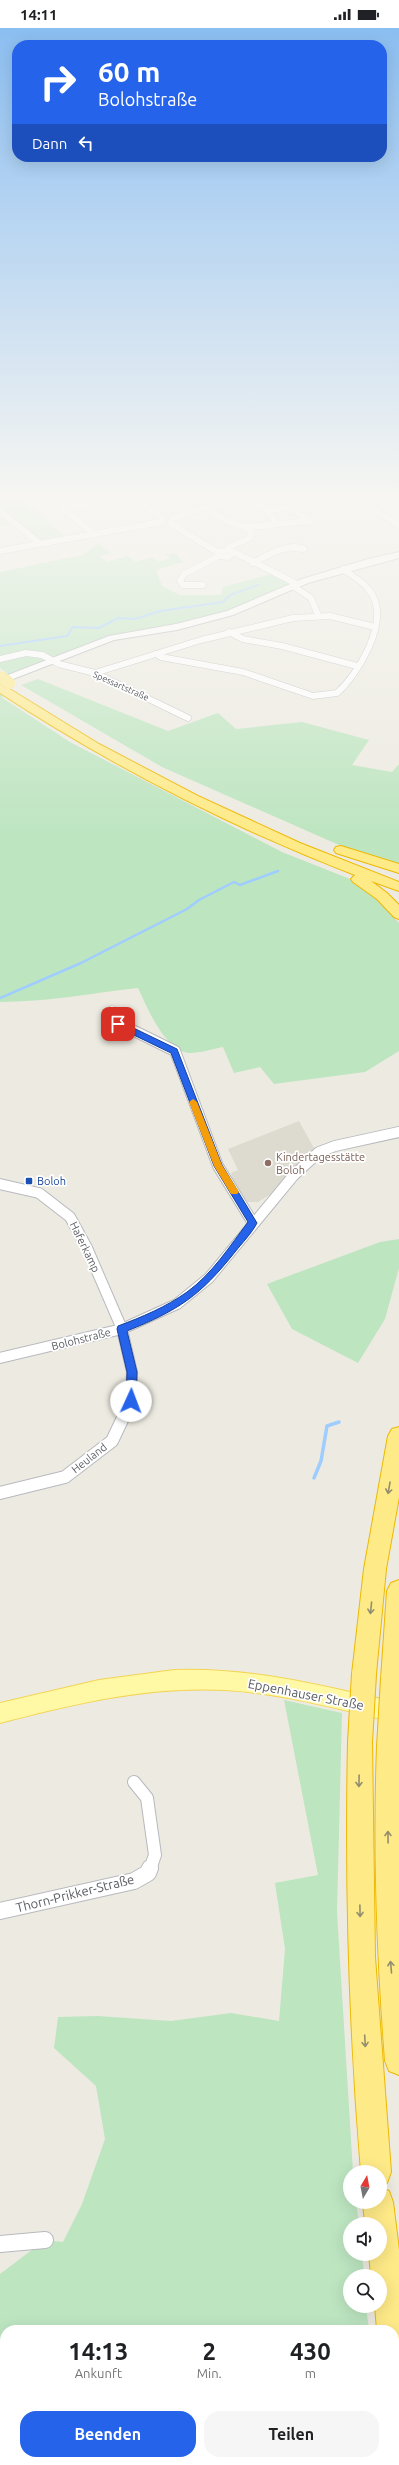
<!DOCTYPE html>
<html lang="de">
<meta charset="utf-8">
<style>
:root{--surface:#fff;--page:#f6f6f6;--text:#202124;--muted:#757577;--accent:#2563eb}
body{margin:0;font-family:Ubuntu,sans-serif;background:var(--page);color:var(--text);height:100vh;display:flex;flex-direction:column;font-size:15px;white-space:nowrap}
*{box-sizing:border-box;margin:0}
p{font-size:13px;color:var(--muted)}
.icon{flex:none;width:22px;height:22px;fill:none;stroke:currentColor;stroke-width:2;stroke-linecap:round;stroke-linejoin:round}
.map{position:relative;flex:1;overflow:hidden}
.sheet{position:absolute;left:0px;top:2297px;width:399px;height:140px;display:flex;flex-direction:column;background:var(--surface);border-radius:16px 16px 0 0;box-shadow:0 4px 16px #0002}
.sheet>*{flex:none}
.top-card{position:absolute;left:12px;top:12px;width:375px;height:122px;border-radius:16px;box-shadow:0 4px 16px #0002;background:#2563eb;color:#fff;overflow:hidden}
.needle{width:26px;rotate:10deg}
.controls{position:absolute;left:343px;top:2137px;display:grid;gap:8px}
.controls a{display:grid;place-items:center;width:44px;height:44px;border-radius:50%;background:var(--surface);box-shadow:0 4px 16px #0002;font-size:20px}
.pin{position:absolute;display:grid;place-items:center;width:34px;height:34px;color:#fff;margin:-17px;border-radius:8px;box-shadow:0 2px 6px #0006}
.me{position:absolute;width:44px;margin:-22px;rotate:2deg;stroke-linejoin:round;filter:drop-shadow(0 0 3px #0008)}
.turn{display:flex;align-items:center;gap:14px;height:84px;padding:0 20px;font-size:18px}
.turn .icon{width:52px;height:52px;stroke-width:2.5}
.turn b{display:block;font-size:28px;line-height:34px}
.then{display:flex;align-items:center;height:38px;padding:0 20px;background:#0003;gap:8px;font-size:15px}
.eta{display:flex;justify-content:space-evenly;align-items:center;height:68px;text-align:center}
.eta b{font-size:24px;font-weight:600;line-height:28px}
.primary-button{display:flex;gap:8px;margin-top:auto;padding:8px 20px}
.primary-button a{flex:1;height:46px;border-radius:16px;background:var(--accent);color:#fff;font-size:16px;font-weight:600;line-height:46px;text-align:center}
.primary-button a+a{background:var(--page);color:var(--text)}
.status{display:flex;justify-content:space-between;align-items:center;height:28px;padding:0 20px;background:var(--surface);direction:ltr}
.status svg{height:11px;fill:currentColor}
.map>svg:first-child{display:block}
</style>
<div class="status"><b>14:11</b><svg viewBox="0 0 49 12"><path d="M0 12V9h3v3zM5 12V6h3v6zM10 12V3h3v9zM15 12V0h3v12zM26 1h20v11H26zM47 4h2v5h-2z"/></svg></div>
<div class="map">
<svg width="399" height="2437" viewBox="0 0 399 2437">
<rect width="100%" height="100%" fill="#edebe1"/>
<g fill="#dddbcf">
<polygon points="166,468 231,468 189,482"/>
<polygon points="299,1093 315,1122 277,1162 258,1174 248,1174 239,1166 233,1155 231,1145 238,1142 228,1121"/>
</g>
<g fill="#bde5c0">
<polygon points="0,468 17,468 67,510 39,515 15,495 0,498"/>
<polygon points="98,515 111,525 100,528 107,534 128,528 135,534 152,529 159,534 170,530 166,527 175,525 183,534 156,542 162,558 180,567 221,567 223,559 275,545 297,556 232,584 127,607 12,649 0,640 0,544 83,527"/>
<polygon points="38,651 168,703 218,685 236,701 302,694 369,712 352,737 392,744 399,736 399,838 339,817 162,739 21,657"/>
<path d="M0,659L10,666L1,669L70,714L282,824L350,851L380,873L399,895V1023L365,1044L274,1056L260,1039L234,1045L223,1019C213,1021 200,1025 190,1025C165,1024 147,979 138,960C92,965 46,974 0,974Z"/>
<polygon points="399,1211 399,1240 385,1291 358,1335 292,1301 267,1256 380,1214"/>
<polygon points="284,1672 342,1685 337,1884 353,2144 350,2144 350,2174 356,2174 359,2196 350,2196 350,2226 362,2226 364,2248 350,2248 350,2278 366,2278 369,2302 5,2302 5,2432 388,2432 389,2437 0,2437 0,2246 45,2212 63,2214 82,2176 105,2111 96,2058 54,2020 58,1989 98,1988 171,1993 231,1985 279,1993 285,1921 275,1855 318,1847"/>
</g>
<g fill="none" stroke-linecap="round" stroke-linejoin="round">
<polyline stroke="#9fcdff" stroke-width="2" points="0,618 67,608 73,599 99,600 118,590 135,591 160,583 223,574 230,567 258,557"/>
<polyline stroke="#9fcdff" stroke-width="2.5" points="0,970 81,935 187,881 199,872 234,854 240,857 278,843"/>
<polyline stroke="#9fcdff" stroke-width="3.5" points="314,1450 321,1433 327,1398 339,1394"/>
<g stroke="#b7b9be" stroke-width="7">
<g id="minor-far4">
<polyline points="48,468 93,505"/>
<polyline points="132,468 163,490"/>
<polyline points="248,468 267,482"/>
<polyline points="352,468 399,497"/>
<polyline points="369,477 387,468"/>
<path d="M205,480C237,500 241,501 278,496"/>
<polygon points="291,480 310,493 278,496 267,482"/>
<polyline points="65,481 127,468"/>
<polyline points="0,483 39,515"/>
<polyline points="172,491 239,468"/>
<polyline points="170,495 217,524 219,528 228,529 233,525"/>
<polyline points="228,522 229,519 250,510 251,503 246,500"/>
<polyline points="0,523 161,494"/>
<polyline points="217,524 230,522 297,556"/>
<path d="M253,535C266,528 289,514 304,521L294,520"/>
<polyline points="203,557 183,557 180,553 184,546 219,528"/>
<polyline points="293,558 311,570 318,587"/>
<polyline points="229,604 243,611 282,618 357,638"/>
<path d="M156,626L161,629L243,644L313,668L337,665C358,646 388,597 373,568C367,556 354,549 343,541"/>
<polyline points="0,631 26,625 42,627 59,636 95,645 188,690"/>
<polyline points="95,645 201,612 293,590 330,588 375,599"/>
</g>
</g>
<g stroke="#b7b9be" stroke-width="9">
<polyline id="minor-far3" points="112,982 118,996"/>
</g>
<g stroke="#b7b9be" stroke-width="12">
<g id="minor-far2">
<polyline points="118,995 175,1023 218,1138 253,1195"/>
<polyline points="0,1156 39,1165 70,1189 87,1220 122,1301 132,1344 131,1369"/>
<polyline points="0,1330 122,1301 177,1276 209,1250 294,1147 319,1124 335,1118 399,1104"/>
</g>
</g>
<g stroke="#b7b9be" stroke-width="14">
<g id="minor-far1">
<polyline points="0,1465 65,1449 112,1413 131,1373 131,1368"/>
<polyline points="134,1754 147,1770 155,1827 150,1841"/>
</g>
</g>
<g stroke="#b7b9be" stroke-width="18">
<g id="minor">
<polyline points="0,1883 134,1853 148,1845 150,1840"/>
<polyline points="0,2216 45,2212"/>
</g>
</g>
<g stroke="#b7bac0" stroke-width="2">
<polygon id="secondary" points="399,524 399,530 308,555 233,587 177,602 114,612 0,656 0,650 109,608 176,596 227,583 302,551 368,531"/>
</g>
<g stroke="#f3d455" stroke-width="2">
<path id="primary" d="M174,1642C251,1639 324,1658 399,1675V1695C341,1682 283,1665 224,1662C148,1658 73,1676 0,1695V1675L99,1652Z"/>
</g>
<g stroke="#eeb800" stroke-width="2">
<g id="motorway">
<path d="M0,655L99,716L198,768L300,815L399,854V863L371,853L387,865L399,877V891L394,889L377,871L353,854L351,851L355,847C230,799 112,738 0,665Z"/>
<polygon points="341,818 399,836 399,845 336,825 334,822 336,819"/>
<polygon points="399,1399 399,1469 386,1541 376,1646 372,1654 364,1658 356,1654 352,1646 364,1541 388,1408 392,1401"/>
<polygon points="399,1552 399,1660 393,1663 384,1659 381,1651 387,1563 391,1555"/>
<path d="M360,1702L369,1705L372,1714L375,1929L391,2144L387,2155L380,2157V2144H361C349,2001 345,1858 348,1714L351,1705Z"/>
<path d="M389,1707L398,1710L399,1713V2047L389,2043L385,2033C377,1928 373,1824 377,1719L380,1710Z"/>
<polygon points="380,2160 389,2163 393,2174 399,2222 399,2359 394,2357 394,2302 377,2302 375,2278 380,2278 380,2248 371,2248 369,2226 380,2226 380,2196 365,2196 363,2174 380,2174"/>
</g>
</g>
<use href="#minor-far4" stroke="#fff" stroke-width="6"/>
<use href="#minor-far3" stroke="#fff" stroke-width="8"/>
<use href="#minor-far2" stroke="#fff" stroke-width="10"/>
<use href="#minor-far1" stroke="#fff" stroke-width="12"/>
<use href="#minor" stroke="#fff" stroke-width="16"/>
<use href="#secondary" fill="#fff" fill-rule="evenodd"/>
<use href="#primary" fill="#fff8a4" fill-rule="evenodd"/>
<use href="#motorway" fill="#feea87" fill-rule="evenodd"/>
<g stroke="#eeb800" stroke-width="12" stroke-linecap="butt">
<polyline id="motorway-bridge-far1" points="0,649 9,655"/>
</g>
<g stroke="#eeb800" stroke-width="26" stroke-linecap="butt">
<g id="motorway-bridge">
<polyline points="360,1714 364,1646"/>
<polyline points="389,1719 393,1651"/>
</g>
</g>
<use href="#motorway-bridge-far1" stroke="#feea87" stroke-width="12"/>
<use href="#motorway-bridge" stroke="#feea87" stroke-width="24"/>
</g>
<defs><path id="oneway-shaft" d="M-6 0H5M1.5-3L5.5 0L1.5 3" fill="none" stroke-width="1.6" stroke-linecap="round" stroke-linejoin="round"/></defs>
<g stroke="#938e6f">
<use href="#oneway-shaft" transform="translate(389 1460) rotate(100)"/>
<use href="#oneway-shaft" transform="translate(371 1580) rotate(96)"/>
<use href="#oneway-shaft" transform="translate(359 1753) rotate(91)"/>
<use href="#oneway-shaft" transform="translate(388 1809) rotate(-91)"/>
<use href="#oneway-shaft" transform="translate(360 1883) rotate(89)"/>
<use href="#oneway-shaft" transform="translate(391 1939) rotate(-95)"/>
<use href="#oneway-shaft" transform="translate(365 2013) rotate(87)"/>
</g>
<linearGradient id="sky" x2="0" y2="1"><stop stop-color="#8bbef1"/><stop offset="0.58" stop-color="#f7f6f2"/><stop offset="1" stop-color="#f7f6f2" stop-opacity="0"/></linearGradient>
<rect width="399" height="809" fill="url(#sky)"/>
<path fill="#2563eb" stroke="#184099" d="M115,994H121L177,1021L222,1137L257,1195C252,1205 242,1215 235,1224C200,1268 179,1282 127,1303L137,1344L136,1373L131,1377L126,1373L127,1344L117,1301L118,1298C142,1289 166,1279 187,1264C212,1246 230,1218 248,1194L214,1138L171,1025L115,998Z"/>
<polygon fill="#f59e0b" points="193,1071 197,1074 222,1137 239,1164 237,1166 231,1166 214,1138 189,1074"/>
<circle fill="#8d6e63" stroke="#fff" stroke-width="1.5" cx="268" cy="1135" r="4"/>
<rect fill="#1a4fb4" stroke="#fff" stroke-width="1.5" x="25" y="1149" width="8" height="8" rx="2"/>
<g text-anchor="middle" stroke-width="3.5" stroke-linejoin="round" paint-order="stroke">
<g font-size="9" fill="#5a5d62" stroke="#fff">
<text transform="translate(121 658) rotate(24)" y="3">Spessartstraße</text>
</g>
<g font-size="11" fill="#785e54" stroke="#fff" text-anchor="start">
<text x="276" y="1133">Kindertagesstätte<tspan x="276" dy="13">Boloh</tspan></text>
</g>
<g font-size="11" fill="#164399" stroke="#fff" text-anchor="start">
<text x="37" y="1157">Boloh</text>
</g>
<g font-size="11" fill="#5a5d62" stroke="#fff">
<text transform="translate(85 1219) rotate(64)" y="4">Haferkamp</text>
<text transform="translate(81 1311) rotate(-14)" y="4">Bolohstraße</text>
<text transform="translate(89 1430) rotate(-38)" y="4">Heuland</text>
</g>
<g font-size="13" fill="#5a5d62" stroke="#fff">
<text transform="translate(306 1666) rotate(11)" y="5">Eppenhauser Straße</text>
<text transform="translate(75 1865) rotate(-14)" y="5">Thorn-Prikker-Straße</text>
</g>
</g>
</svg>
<div class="controls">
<a><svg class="needle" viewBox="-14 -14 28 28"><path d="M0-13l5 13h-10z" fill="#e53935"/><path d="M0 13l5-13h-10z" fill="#757577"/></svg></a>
<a><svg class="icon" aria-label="sound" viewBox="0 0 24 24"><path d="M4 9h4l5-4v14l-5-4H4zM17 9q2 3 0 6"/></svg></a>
<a><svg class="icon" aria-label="search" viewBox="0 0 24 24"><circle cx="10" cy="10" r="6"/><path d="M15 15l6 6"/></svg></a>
</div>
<div class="pin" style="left:118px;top:996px;background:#d93025"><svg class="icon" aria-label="arrive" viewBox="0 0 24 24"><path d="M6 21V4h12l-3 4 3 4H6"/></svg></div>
<svg class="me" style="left:131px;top:1373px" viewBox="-20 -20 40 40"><circle r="19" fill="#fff"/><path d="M0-13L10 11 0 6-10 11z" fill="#2563eb"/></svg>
<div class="top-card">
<div class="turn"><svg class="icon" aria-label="right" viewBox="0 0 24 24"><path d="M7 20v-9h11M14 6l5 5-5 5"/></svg><div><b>60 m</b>Bolohstraße</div></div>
<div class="then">Dann<svg class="icon" aria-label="left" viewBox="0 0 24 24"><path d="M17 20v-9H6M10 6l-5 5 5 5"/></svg></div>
</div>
<section class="sheet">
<div class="eta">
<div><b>14:13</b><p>Ankunft</p></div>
<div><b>2</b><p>Min.</p></div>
<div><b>430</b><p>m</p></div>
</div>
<div class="primary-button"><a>Beenden</a><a>Teilen</a></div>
</section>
</div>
